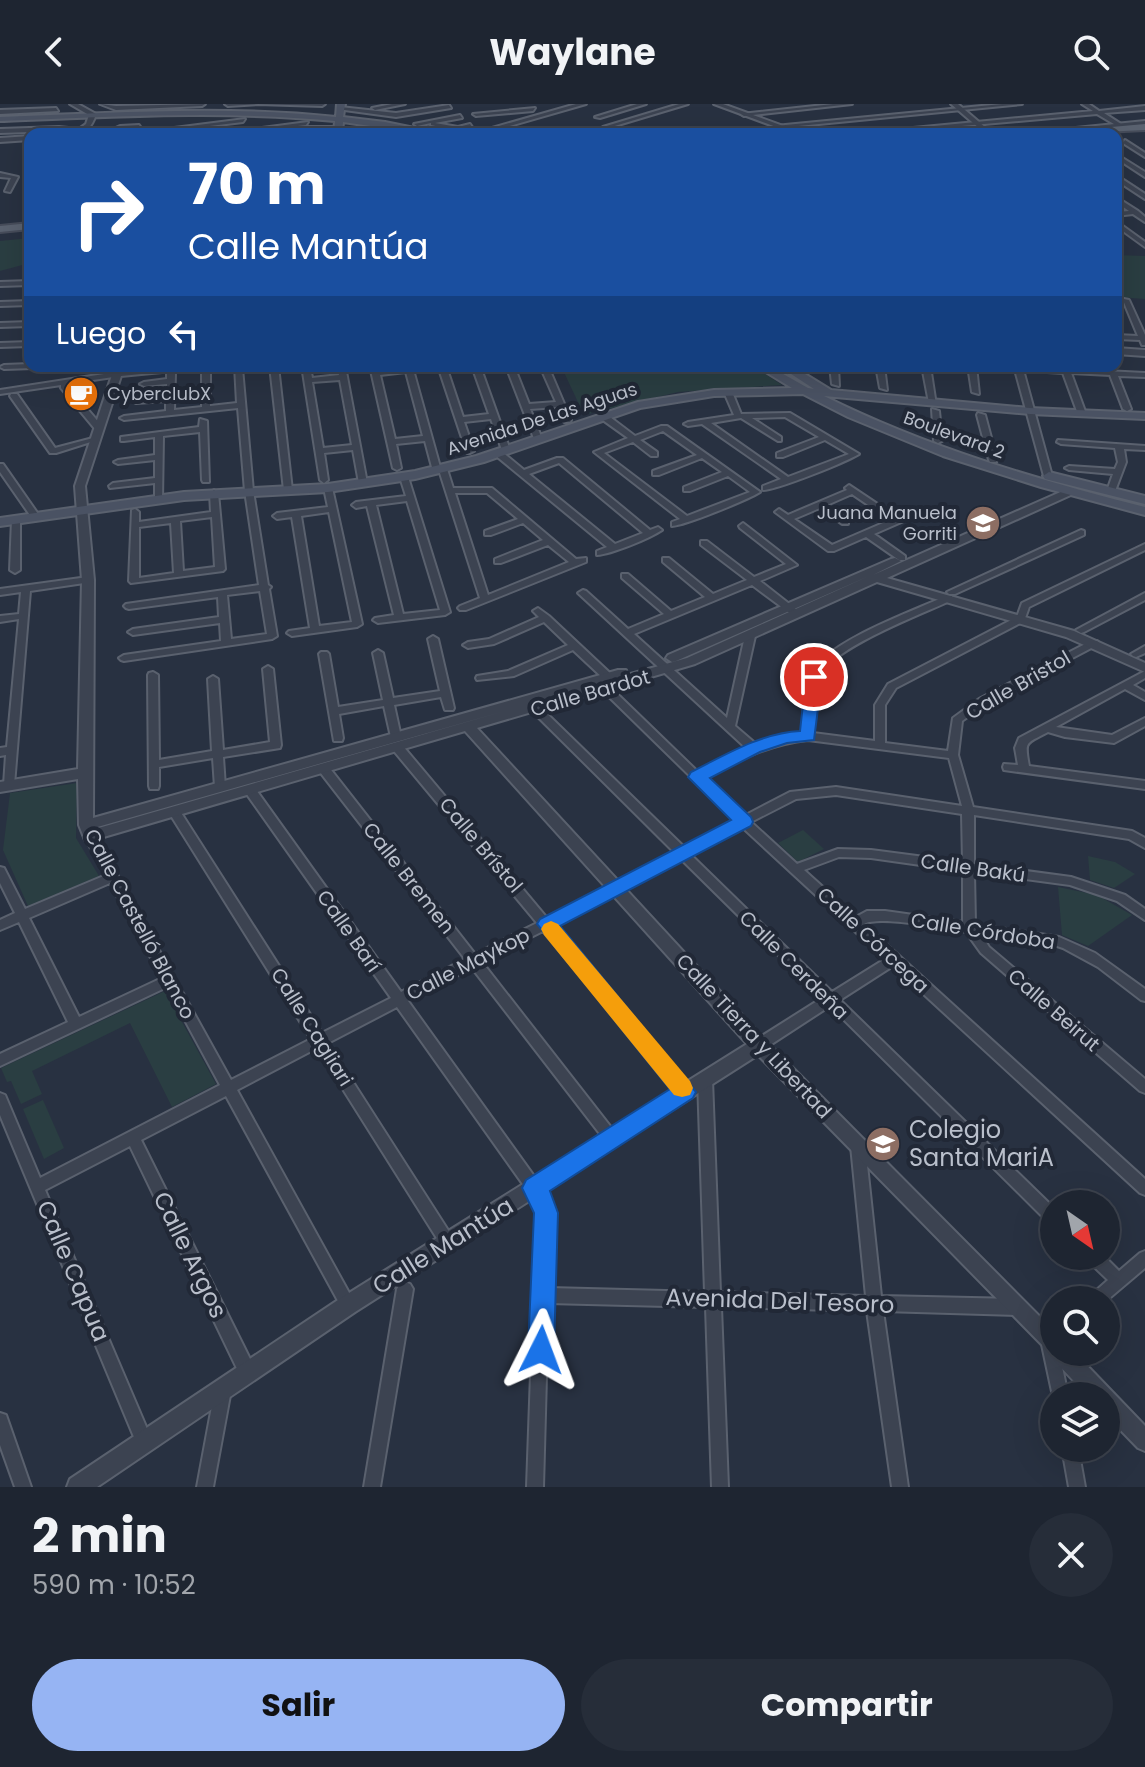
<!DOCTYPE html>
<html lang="es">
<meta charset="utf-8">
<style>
:root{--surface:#1e2531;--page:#262d39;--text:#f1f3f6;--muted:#a1a5ab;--line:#3c424d;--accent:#96b4f3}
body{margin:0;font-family:Poppins,sans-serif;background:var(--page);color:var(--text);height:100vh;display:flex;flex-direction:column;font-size:30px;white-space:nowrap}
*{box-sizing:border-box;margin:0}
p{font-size:26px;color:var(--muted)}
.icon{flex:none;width:44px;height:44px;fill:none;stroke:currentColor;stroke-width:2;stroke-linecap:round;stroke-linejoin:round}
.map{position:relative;height:1383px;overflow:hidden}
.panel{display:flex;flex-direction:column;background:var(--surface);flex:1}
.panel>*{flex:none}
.hud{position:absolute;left:24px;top:24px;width:1098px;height:244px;border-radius:16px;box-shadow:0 8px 32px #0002,0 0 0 2px var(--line);background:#1a4fa0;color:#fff;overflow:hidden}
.needle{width:52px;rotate:146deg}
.fabs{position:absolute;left:1040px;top:1086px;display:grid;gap:16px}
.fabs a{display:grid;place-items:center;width:80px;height:80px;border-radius:50%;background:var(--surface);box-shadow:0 8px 32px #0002,0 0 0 2px var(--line);font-size:40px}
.pin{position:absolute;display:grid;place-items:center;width:68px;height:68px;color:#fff;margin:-34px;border:4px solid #fff;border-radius:50%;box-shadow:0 2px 8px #0007}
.me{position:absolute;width:88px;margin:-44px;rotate:3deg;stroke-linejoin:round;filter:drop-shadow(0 0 6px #0008)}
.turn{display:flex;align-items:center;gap:28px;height:168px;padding:0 32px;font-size:36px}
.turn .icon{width:104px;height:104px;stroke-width:2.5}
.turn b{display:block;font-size:56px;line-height:68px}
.then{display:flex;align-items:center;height:76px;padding:0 32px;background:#0003;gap:16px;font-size:30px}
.round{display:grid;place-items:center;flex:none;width:84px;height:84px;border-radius:42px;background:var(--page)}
.overview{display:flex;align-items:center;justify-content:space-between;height:136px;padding:0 32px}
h1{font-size:48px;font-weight:700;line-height:60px}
.cta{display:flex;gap:16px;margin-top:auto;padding:16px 32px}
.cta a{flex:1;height:92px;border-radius:48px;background:var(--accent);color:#111;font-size:32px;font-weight:700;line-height:92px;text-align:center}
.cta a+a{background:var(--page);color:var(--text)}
header{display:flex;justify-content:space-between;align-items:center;height:104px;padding:0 32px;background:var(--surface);font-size:36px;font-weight:700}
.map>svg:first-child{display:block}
</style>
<header><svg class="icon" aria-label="back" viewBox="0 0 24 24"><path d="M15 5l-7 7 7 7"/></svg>Waylane<svg class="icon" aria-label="search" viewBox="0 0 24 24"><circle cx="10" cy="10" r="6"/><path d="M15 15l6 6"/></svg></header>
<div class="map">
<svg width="1145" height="1383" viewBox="0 0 1145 1383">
<rect width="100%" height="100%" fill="#283141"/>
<g fill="#2a3e42">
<polygon points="30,134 30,159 0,167 0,137"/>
<polygon points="1116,151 1145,152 1145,195 1116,193"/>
<polygon points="561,262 753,262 782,281 678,288 584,311"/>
<polygon points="77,679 76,734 99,772 28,802 3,746 10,689"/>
<polygon points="803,726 824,745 798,758 778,739"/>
<polygon points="1088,752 1115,758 1135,770 1114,784 1090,776"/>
<polygon points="1058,783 1097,791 1132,811 1088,842 1062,831"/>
<polygon points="165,887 216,980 172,1003 130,919 32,967 42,990 21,1000 11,977 7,978 1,964"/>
<polygon points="43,996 64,1044 44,1055 23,1005"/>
</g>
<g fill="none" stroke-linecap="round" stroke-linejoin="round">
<g stroke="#5a616e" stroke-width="4">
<g id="minor">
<polygon points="100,0 116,2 205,0 202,2 116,6"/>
<polygon points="225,0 325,0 322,2 258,0 228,2"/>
<polygon points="392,0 405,0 375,6 372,4"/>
<polygon points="637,0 646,0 600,14 595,13"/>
<polygon points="679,0 688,0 608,24 603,23"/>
<polygon points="833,0 852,0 744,12 741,10"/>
<polygon points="1002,0 1022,0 778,24 775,22"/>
<polygon points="1082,0 1089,0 1099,7 1145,2 1145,6 1104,9 1121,20 1119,23 1097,10 871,30 850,30 1093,7"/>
<polygon points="449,1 451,4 396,13 337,5 340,3 396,9"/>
<polygon points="56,4 58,7 0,10 0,6"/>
<polygon points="535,4 533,7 476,12 473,10"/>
<polygon points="460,11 462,14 435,19 458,23 470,20 472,23 458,27 431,21 431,19 417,22 414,20"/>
<polygon points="245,15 243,18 143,30 127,30"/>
<polygon points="308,18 306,21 231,30 215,30"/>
<polygon points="139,21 141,24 121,26 112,30 59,27 0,29 0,25 59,23 107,28 120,22"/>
<polygon points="306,23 338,23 341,25 338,27 304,26"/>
<polygon points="30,32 30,36 0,38 0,34"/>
<polygon points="1125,36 1145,49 1145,53 1123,39"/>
<polygon points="1116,50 1145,68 1145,73 1116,54"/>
<polygon points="0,69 18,73 10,88 5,87 11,74 0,73"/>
<polygon points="1116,71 1145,90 1145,95 1116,76"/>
<polygon points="1116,93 1138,107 1145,113 1145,118 1133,110 1116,112 1116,108 1129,107 1116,98"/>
<polygon points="1116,117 1145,138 1145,143 1116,122"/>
<polygon points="1116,144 1120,147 1120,149 1116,149"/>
<polygon points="30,177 30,181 0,182 0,178"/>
<polygon points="1124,195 1129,196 1145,231 1145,241 1142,241 1140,236 1116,235 1116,231 1138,232 1123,196"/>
<polygon points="30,197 30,201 0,202 0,198"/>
<polygon points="30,218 30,222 0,223 0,219"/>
<polygon points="30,238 30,242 0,243 0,239"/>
<polygon points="30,260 30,262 35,262 34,264 4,265 0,263 4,261"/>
<path d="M235,262L242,264L253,387L268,481L271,483L269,485L277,532L272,535L124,557L121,556L119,554L124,551L221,537L220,519L133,531L128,528L133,525L219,513L218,493L129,505L126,504L124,502L126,500L259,481L245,387L238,304L124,316L120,314L124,312L166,307V297L136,299L132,297L136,295L167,292V280L144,282L140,280L144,278L167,275V270L171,268L175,270L174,306L202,303V267L206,265L210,267V302L237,299ZM260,487L267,530L231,535L227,491Z"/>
<polygon points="270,262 278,262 292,386 288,389 284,386"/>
<path d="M302,262H310L312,274L339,271L337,262H345L367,379L366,381H360L359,379L353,346L324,349L328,376L324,379L320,376ZM340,276L352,341L323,344L312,278Z"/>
<path d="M370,262H378L379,266L412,262L440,363H443L447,365L453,384H492L576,455L586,454V458L466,506H460L458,504L460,502L480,494L440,369H437L433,367L425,337L396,340L401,364L397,366L393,364ZM406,268L423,332L395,335L380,271ZM455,389H487L518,415L485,427V431H491L523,419L543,436L495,455V459H501L548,441L569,458L488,491Z"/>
<polygon points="438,262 446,262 463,313 489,310 472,262 480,262 510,346 509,348 503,348 502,346 491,315 464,318 474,347 470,349 467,349"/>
<polygon points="506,262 514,262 529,300 556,298 540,262 548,262 571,316 570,318 564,318 557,303 530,305 542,335 535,337"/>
<polygon points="830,262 838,262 839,282 832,280"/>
<polygon points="876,262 884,262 887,286 880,284"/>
<polygon points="922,262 930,262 936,301 929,299"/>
<polygon points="968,262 976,262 979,290 972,288"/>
<polygon points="1014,262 1022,262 1052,372 1051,374 1045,374 1044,372"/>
<polygon points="1044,264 1145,269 1145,273 1118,272 1131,305 1127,307 1123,305 1110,271 1071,269 1086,310 1082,312 1078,310 1063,269 1047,268 1043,266"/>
<polygon points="117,268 121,270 120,272 66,280 101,321 101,325 95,325 61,284 61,281 0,290 0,286"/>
<path d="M725,286L732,288L741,310L790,309L859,350C846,358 777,386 763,386V382L781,375L702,320L688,322L684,320L688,318L734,311L724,288ZM785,313L819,333L777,349V353H783L825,336L849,350L788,373L711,319L741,314L778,337H781V333L752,314Z"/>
<polygon points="11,290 17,290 55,344 93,334 97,336 56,349 50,349 10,292"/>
<polygon points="932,305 939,307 942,337 938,339 934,337"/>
<polygon points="978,309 985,311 997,356 996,358 990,358 989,356 977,311"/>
<path d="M600,310H606L635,332L661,322H667L760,388C747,396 686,421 672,422V418L680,415L594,348L628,334L600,314ZM663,327L697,351L653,367V371H659L702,354L722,368L684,383V387H690L728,372L750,388L687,412L604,349L633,338L651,352H657V348L640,336Z"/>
<polygon points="200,315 207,317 209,378 203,378 202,376 200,328 163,332 162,397 156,397 155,395 155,379 110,384 109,382 113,379 155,374 155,356 118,360 114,358 118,356 155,351 155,333 124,337 121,337 121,333 199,323"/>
<polygon points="1058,336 1145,342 1145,346 1124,345 1126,358 1115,387 1111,390 1107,387 1113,370 1069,366 1065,364 1069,362 1115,365 1118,358 1115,344 1061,340 1057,338"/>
<path d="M495,347H501L524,366L557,354H563L650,426L658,423L662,426C650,434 612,450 597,451V447L607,443L495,351ZM559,359L643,429L615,440L529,370Z"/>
<polygon points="0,360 3,360 38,410 38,414 32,414 0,368"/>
<path d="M401,371H404L408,373L450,508L445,511L378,519L373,516L375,514L394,511L367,402L356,404L352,401L356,398L406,392L400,373ZM407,397L440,506L403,510L376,401Z"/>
<path d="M328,381L332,384L362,520L357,523L292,532L287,529L289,527L310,524L292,413L277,415L273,412L277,409L328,403L324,384ZM329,408L352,518L319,522L301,412Z"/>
<path d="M849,381L897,413L906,412V416L874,430L905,452V456H899L866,433L834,447H828L775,408L779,405L788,411L847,386L845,384ZM852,390L890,416L832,441L794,415L820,404L842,420H848V416L827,401Z"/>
<path d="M214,386L218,389L225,465L223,467L131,479L129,477L132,406L135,405L139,408V418L211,408L210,389ZM212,413L215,463L183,467L180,417ZM171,419L174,469L139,474V423Z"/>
<polygon points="16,412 20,415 20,466 15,469 10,466 12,415"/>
<path d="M743,419L797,461L760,477L797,506L799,508L797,510H791L752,481L634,530L727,614L745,532L747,530H753L755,532L735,622L756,640L779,633L803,629C804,610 801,584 811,568C831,536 911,508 946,492H952V496C922,510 831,544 819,573C812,590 815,611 813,629L875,637V601L888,580L1017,513L1022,499L1145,440V446L1029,503L1024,517L896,584L885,601V639L948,647L953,614L979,595L1091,537H1097L1099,539L1097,541L987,599L962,617L958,651L973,703L1132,727L1145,734V744L1129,735L974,711V760L1071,773L1125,791L1145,805V816L1117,797L1070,781L974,768L975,820L1059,833L1095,849L1145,885V897L1141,896L1098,863L1063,844L1054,841L981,830L989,843L1145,975V989L1140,987L981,849L966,828C945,825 880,811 864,820L1145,1075V1091L1140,1089L893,862L840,896L1054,1104V1121L1049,1119L830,902L764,945L759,947L754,945L752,941L754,937L822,894L681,755L553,821L690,984L692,988L690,992L685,994L680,992L543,827L482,858L617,1031L619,1035L617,1039L612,1041L607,1039L472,864L408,897L549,1093L551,1098L549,1184L705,1188L698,975L700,971L705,969L710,971L712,975L720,1188L866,1192L851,1042L853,1038L858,1036L863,1038L865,1042L881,1192L1017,1195L1022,1198L1025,1203L1022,1208L1017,1211L883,1207L908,1383H892L867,1207L721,1203L728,1383H712L706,1203L548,1199L543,1383H527L537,1100L397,903L328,939L453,1134L455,1139L453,1144L448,1146L443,1144L317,944L237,986L353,1196L356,1201L353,1206L348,1209L343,1206L226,992L141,1036L254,1263L256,1269L254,1275L248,1277L242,1275L130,1042L45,1086L153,1339L151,1345L145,1347L139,1345L0,1011V989L5,991L40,1074L220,981L167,883L0,962V950L68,918L19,818L0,826V816L15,809L0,779V763L4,764L25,805L106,771L84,732L86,729H94L231,976L311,935L170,710L168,707L170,704H178L322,929L391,894L246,689L245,686L246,683H254L401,888L465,855L320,668L319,665L320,662H328L475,850L537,819L394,647L393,644L394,641H402L547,814L674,748L532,607L531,605L532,603H540L684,743L735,716L600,584L605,581L609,582L698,668L746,644L578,489L583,486L586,487L628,525L664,510L622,474V470H628L671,507L705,493L663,458V454H669L713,490L747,476L701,441V437H707L754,473L786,460L740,424L739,422ZM808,636L949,654L962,702L836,683L790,688L744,712L705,674C738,656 770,640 808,636ZM836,691L962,710L963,758L871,746L838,745L797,760L751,718L796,695ZM742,723L885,855L832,888L690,750ZM839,753L871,754L963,767V818L885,807H867L856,813L804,766ZM110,779L162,874L79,913L29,814Z"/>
<polygon points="1081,426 1084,427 1084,431 955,490 949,490 947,488"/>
<polygon points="88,473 93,476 91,478 30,487 14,681 13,684 5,684 4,681 6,651 0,652 0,644 7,643 19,515 0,518 0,512 19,510 21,488 0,491 0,485"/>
<polygon points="1145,489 1145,496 1084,528 1081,529 1076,526"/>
<polygon points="538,504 549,512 612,571 613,573 612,575 604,575 573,546 514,572 477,576 476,574 477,572 508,567 568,541 544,518 494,540 468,544 463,541 468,538 489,535 539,513 533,507"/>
<polygon points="433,532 438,535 454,604 453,606 445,606 441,593 394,601 401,633 396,637 391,633 384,602 339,610 343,634 342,637 334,637 319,550 321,548 327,548 329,550 338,603 383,596 373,549 378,546 383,549 393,594 440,587 428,535"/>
<polygon points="1145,542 1145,549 1136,553 1133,552 1131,550"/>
<polygon points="268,562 273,565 281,641 280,644 223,653 225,683 224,686 216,686 215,683 213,654 159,663 159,682 158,685 150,685 149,682 148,571 149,569 153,568 158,571 159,656 212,647 208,575 213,572 218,575 223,646 270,638 263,565"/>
<path d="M1145,567V574L1133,581L1145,588V596L1125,585L1056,623L1112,631L1145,614V622L1114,639L1065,633L1048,628C1026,640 1024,636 1029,662L1145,677V685L1004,666L1003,663L1004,660L1018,661L1015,644L1019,634Z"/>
<polygon points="1145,1147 1145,1164 1106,1197 1088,1196 1091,1191 1108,1176 1088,1157 1086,1152 1104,1152 1119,1167 1140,1149"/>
<polygon points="405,1178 410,1180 413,1185 380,1383 364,1383 397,1185 400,1180"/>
<polygon points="1054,1223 1054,1248 1059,1248 1068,1292 1054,1292 1054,1297 1041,1236 1043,1230"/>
<polygon points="223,1278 229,1280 231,1286 213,1383 197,1383 215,1286 217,1280"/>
<polygon points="0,1309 6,1311 31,1383 15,1383 0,1341"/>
<polygon points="1062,1344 1078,1344 1085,1383 1069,1383"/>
</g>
</g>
<g stroke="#5a616e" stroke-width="4">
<g id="tertiary">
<path d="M70,0H78L96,10C92,23 86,30 72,30L86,20L89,11Z"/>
<polygon points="576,0 586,0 482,30 471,30"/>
<polygon points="714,0 723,0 805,30 795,30"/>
<polygon points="951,0 958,0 993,30 986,30"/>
<polygon points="1145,17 1145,21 1042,30 1015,30"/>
<polygon points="1116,244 1145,246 1145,252 1116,250"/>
<path d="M115,262H125L123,267L166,262H198L193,265L121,272L85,382L94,476L93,714L618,566H626L627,571L687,554L869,472L676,557L672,558L666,554L668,551L891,455L895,454L901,457L873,471L1065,386H1073V390L887,474L1074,527L1145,559V568L1066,533L877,478L695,560L477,624L765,936L1054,1227V1248H1074L1145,1322V1347L1138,1344L1106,1311V1292H1088L1053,1255L1051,1250L758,951L355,1208L97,1383H67L70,1375L341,1194L747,940L465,627L90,737L85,736L79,721L78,675L0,688V678L78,665L82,476L75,382ZM543,596L95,725L94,724Z"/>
</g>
</g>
<g stroke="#5a616e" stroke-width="4">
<g id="secondary">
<path d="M337,0H345L343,13L385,18L444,30H426L343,18L342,30H334L335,17C224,6 111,13 0,17V13C111,9 225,1 336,13Z"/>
<path d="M756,262H769L808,284L814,285L779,262H792L831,286L1030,304L1145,309V315L1030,310L824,292C926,343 1035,375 1145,403V411L1041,383L943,352L848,313L803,290L714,292L640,304L484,358L415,375L328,388L184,396L0,422V414L184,388L328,380L415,367L476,352L638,298L714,286L792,284Z"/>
<polygon points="1049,368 1145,392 1145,400 1045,375 1043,372"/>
</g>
</g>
<g stroke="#464c5a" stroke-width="4">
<g id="primary">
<polygon points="1145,20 1145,26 1062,30 1066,27"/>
<polygon points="30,119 30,125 0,128 0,122"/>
</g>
</g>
<use href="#minor" fill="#3c4351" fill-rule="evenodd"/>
<use href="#tertiary" fill="#3c4351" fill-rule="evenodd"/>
<use href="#secondary" fill="#4a5263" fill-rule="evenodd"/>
<use href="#primary" fill="#5a6270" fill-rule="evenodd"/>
</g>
<path fill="#1a73e8" stroke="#114b97" stroke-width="2" d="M814,567L822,573L814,636L787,639L760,648L710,674L751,713L753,718L751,722L560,822L696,988L693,994L550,1087L558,1109L554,1246L550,1255L541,1259L532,1255L528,1246L534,1109L522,1084L526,1076L670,985L537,820L540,815L731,716L688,673L691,668C725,651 761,629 800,627L806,573Z"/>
<polygon fill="#f59e0b" points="551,817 558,820 690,977 693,984 690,991 682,993 674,991 544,831 541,825 544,820"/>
<defs>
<g id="cafe-disc" transform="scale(1.8)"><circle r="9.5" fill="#e8710a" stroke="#212836"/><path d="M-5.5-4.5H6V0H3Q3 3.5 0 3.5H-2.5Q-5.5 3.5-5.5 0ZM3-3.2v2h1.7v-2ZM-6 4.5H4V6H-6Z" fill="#fff"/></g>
<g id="school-disc" transform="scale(1.8)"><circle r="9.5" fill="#8d6e63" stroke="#212836"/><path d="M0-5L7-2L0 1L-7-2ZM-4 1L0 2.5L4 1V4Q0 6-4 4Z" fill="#fff"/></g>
</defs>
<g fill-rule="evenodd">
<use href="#cafe-disc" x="81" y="290"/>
<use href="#school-disc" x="983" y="419"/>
<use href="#school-disc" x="883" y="1040"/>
</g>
<g text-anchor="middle" stroke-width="8" stroke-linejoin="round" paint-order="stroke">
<g font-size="18" fill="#b9bfcb" stroke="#212836" text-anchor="start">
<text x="107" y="296">CyberclubX</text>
<text x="957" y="415" text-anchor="end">Juana Manuela<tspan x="957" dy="21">Gorriti</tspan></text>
</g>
<g font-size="18" fill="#b9bfcb" stroke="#212836">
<text transform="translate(542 315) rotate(-18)" y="6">Avenida De Las Aguas</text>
<text transform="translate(954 331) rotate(20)" y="6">Boulevard 2</text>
</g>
<g font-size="20" fill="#b9bfcb" stroke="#212836">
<text transform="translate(1018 581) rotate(-30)" y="7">Calle Bristol</text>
<text transform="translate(590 589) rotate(-16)" y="7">Calle Bardot</text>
<text transform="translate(481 741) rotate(50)" y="7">Calle Brístol</text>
<text transform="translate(973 764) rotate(8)" y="7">Calle Bakú</text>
<text transform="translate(409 774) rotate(52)" y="7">Calle Bremen</text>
<text transform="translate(140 820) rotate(62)" y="7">Calle Castelló Blanco</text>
<text transform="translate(349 827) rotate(55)" y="7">Calle Barí</text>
<text transform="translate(983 827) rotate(9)" y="7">Calle Córdoba</text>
<text transform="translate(873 836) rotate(43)" y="7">Calle Córcega</text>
<text transform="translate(468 860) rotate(-27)" y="7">Calle Maykop</text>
<text transform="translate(794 861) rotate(45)" y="7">Calle Cerdeña</text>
<text transform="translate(1054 906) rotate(41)" y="7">Calle Beirut</text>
<text transform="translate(312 923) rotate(58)" y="7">Calle Cagliari</text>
<text transform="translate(754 932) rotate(47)" y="7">Calle Tierra y Libertad</text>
</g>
<g font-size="24" fill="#b9bfcb" stroke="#212836" text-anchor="start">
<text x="909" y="1034">Colegio<tspan x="909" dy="28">Santa MariA</tspan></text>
</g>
<g font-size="24" fill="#b9bfcb" stroke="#212836">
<text transform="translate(443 1142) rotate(-32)" y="8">Calle Mantúa</text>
<text transform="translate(190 1151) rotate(64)" y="8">Calle Argos</text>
<text transform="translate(73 1167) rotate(67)" y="8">Calle Capua</text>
<text transform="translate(780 1197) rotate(2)" y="8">Avenida Del Tesoro</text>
</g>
</g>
</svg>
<div class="fabs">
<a><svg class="needle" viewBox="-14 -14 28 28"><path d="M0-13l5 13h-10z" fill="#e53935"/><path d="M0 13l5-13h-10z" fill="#a1a5ab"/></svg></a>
<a><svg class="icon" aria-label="search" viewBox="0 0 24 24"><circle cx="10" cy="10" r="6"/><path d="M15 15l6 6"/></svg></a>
<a><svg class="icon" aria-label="layers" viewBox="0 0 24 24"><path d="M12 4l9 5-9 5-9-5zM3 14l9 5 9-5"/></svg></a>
</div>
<div class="pin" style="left:814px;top:573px;background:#d93025"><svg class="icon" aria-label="arrive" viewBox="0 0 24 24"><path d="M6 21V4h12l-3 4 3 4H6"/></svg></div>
<svg class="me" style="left:541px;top:1246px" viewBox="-20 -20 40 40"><path d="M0-17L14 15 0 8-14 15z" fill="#1a73e8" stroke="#fff" stroke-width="4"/></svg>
<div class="hud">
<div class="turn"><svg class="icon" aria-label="right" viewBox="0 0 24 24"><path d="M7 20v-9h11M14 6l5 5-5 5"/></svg><div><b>70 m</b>Calle Mantúa</div></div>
<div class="then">Luego<svg class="icon" aria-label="left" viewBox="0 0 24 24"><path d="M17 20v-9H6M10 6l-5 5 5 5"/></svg></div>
</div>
</div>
<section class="panel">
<div class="overview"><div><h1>2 min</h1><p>590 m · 10:52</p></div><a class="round"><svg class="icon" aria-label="close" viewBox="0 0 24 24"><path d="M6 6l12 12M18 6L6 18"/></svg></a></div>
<div class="cta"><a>Salir</a><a>Compartir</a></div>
</section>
